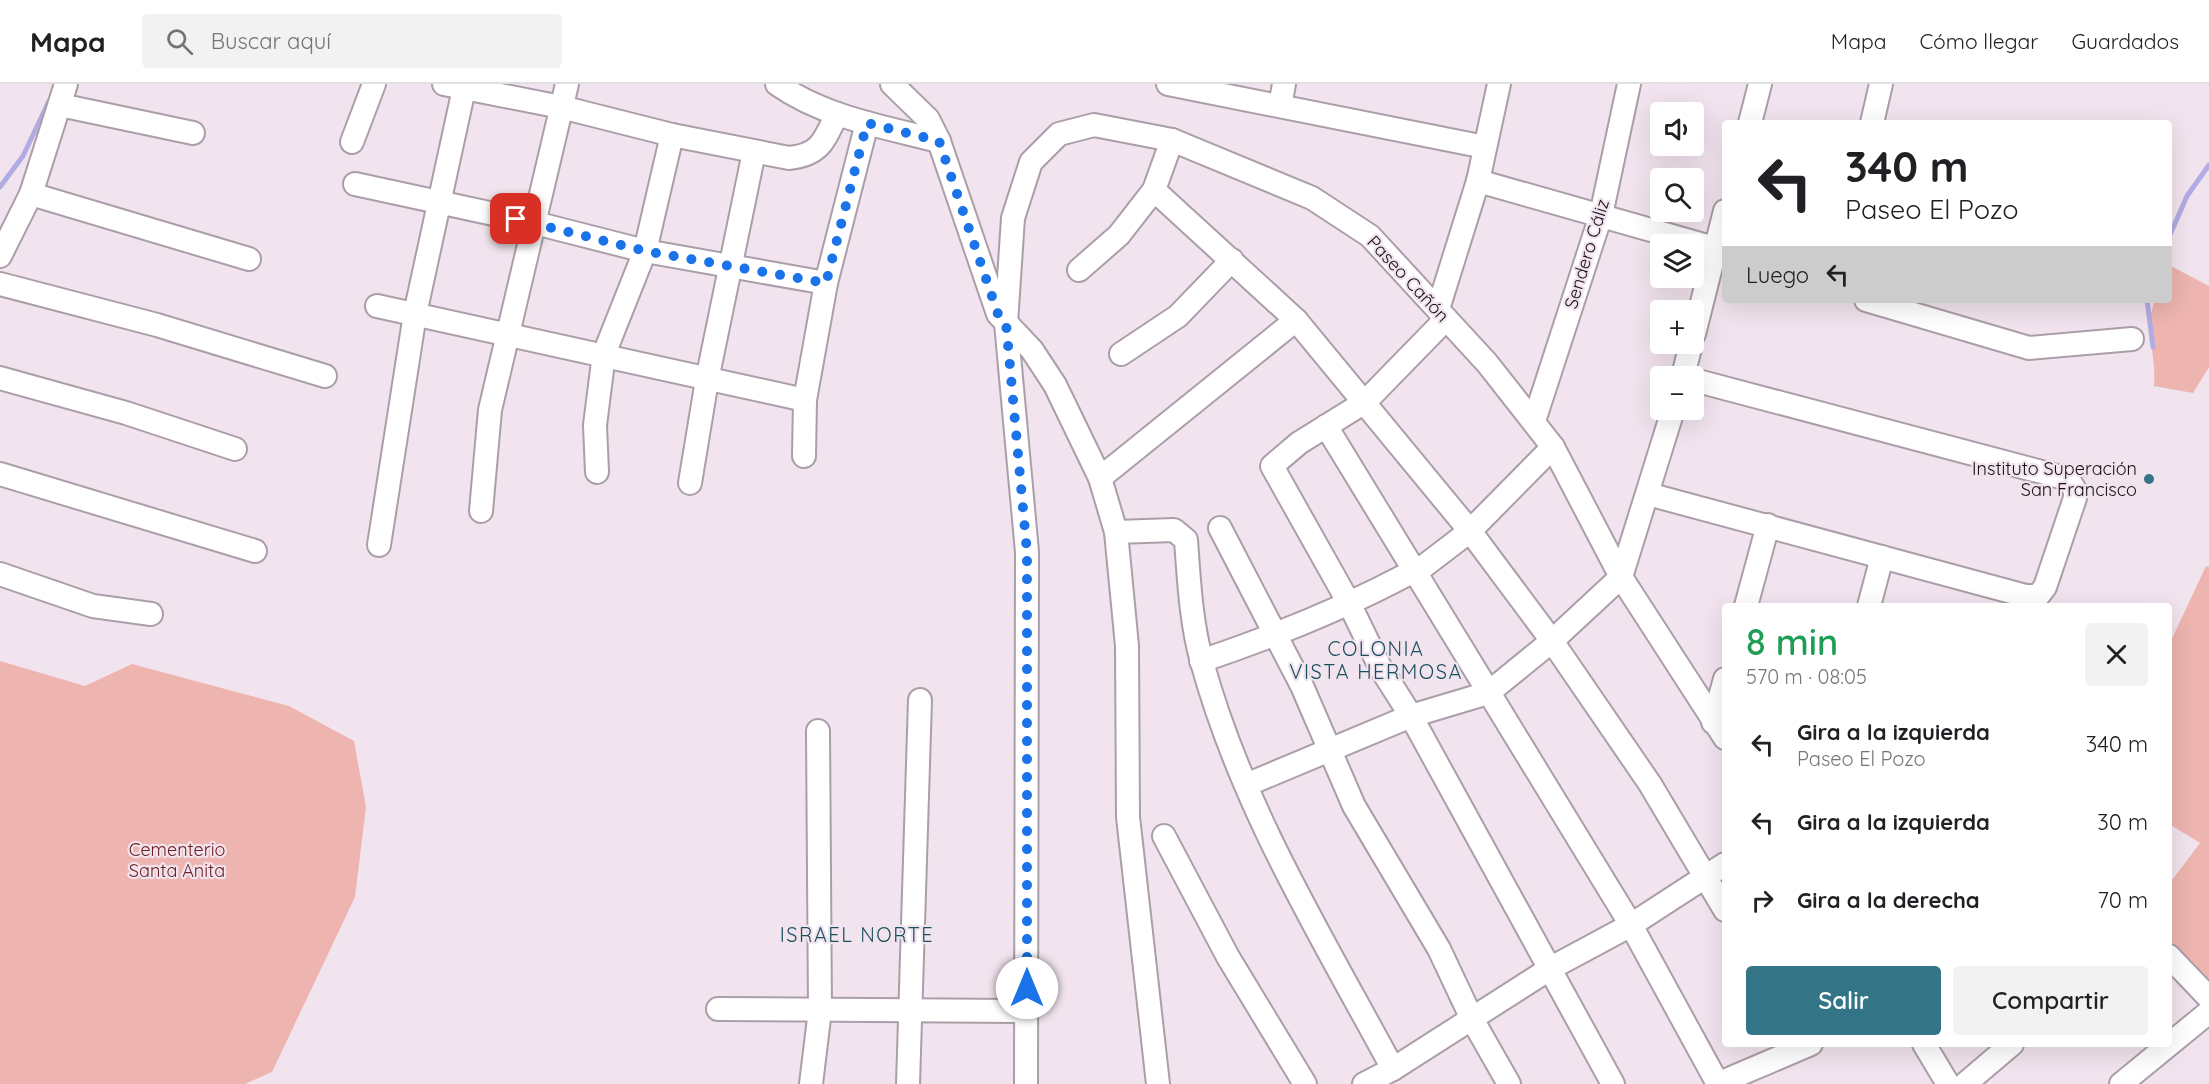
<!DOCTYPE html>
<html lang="es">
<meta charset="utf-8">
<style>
:root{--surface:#fff;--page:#f2f2f2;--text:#202124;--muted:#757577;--line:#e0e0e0;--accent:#337587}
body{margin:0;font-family:Quicksand,sans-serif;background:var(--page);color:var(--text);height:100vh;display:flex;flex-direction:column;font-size:22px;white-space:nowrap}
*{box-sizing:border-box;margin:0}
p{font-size:20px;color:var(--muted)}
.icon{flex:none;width:33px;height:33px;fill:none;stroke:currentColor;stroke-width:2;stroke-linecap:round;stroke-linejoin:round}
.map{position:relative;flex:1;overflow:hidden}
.drawer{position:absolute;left:1722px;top:519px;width:450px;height:444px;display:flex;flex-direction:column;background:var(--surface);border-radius:6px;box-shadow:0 6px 24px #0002}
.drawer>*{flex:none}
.guide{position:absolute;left:1722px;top:36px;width:450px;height:183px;border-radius:6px;box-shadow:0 6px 24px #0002;background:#fff;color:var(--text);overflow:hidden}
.fabs{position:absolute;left:1650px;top:18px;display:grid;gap:12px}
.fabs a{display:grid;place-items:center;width:54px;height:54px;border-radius:6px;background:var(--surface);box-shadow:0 6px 24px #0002;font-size:30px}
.pin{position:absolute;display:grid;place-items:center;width:51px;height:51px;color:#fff;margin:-26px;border-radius:12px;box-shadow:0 3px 9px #0006}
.me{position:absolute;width:66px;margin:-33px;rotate:0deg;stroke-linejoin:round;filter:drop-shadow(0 0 4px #0008)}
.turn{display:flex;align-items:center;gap:21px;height:126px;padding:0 24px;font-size:27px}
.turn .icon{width:78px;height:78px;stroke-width:2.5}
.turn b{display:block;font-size:42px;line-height:51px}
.then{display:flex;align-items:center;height:57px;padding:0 24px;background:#0003;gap:12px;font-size:22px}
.round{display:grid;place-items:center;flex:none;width:63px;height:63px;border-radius:6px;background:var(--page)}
.headline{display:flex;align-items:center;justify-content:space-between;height:102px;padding:0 24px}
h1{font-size:36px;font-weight:600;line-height:45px;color:#1e9e55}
.primary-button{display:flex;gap:12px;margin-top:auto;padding:12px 24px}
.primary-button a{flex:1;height:69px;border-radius:6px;background:var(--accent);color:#fff;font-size:24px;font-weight:600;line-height:69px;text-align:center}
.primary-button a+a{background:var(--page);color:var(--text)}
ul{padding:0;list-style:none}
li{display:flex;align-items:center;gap:18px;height:78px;padding:0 24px}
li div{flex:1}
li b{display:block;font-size:22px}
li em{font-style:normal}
header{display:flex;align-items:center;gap:36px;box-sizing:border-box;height:84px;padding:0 30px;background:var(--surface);border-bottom:2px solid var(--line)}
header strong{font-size:28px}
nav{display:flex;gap:33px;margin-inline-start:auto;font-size:21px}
.search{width:420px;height:54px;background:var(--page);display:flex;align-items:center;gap:15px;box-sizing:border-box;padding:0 21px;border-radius:6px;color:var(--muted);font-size:22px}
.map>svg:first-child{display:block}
</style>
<header>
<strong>Mapa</strong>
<div class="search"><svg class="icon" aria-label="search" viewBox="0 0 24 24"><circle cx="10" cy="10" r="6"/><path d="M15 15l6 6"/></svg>Buscar aquí</div>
<nav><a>Mapa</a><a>Cómo llegar</a><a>Guardados</a></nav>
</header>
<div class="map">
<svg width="2209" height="1000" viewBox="0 0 2209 1000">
<rect width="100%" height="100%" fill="#f2e4ee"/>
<g fill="#eeb4af">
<path d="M2169,181L2209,202V283L2193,309L2154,302C2157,271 2143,245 2155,216H2169Z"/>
<polygon points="2206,482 2209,483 2209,900 2169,862 2169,800 2200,759 2169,740 2169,561"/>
<polygon points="0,577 85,602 132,580 289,622 354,657 366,723 355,813 272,988 245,1000 0,1000"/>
</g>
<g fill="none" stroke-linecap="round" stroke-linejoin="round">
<g stroke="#b2ace4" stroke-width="5">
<polyline points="0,103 23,72 49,17"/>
<polyline points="2169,153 2187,112 2209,81"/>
<polyline points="2147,216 2153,263"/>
</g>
<g stroke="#ac9ea8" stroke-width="26">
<g id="minor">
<path d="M444,0L561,23L672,51L789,74C821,71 824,56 837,30"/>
<path d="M777,0C824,33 884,43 939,57L998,230L1032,266L1055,301L1100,394L1116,448L1127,562L1128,733L1158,1000"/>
<polyline points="892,0 928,35 939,57"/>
<polyline points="1168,0 1485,63"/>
<polyline points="60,21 193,49"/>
<polyline points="1280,22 1284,0"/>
<polyline points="1750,39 1760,0"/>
<polyline points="1872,39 1881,0"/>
<polyline points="352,58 374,0"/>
<polyline points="1478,97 1725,167"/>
<polyline points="355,100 535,139 645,167 826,199"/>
<polyline points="1154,106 1172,56"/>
<polyline points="31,110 249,175"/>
<polyline points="0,172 31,110 66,0"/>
<polyline points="1079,186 1119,151 1154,106 1296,236 1470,447 1552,557 1650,700 1725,826"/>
<polyline points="0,200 157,241 325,292"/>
<polyline points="1866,216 2029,264 2132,255"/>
<polyline points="377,222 805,316"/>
<polyline points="1438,225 1478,97 1499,0"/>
<polyline points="1446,235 1365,318 1299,359 1272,382 1350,521 1380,583 1411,632 1613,1000"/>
<polyline points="1694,250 1725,127"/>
<polyline points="1121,270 1178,232 1232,176"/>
<polyline points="1683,292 1691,260"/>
<polyline points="0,294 126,329 235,365"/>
<polyline points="1534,337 1601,131 1629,0"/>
<polyline points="1326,342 1631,841 1718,1000"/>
<polyline points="804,372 805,316 826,199 867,39"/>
<polyline points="597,388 595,341 604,270 645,167 672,51"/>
<polyline points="0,390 255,467"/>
<polyline points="1100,394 1296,236"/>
<polyline points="690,399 707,296 754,68"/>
<polyline points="1648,410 2026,512 2038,512 2045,503 2075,414 2075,406 2068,395 1694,296"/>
<polyline points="481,427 490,326 567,0"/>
<polyline points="1220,444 1302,602 1354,722 1439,865 1472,935 1509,1000"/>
<path d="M1116,448L1174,446L1186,456C1189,497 1191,539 1202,578C1242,724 1322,853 1393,985"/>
<polyline points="379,461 415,230 465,0"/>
<polyline points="0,490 93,522 151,530"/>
<polyline points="1746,522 1768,441"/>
<polyline points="1869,522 1882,473"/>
<path d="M1201,577C1272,553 1340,526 1406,491L1415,489L1470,447L1553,363"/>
<polyline points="1713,638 1725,595"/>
<polyline points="1246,701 1411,632 1488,609 1552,557 1621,493 1673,326"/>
<polyline points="1164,752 1228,873 1305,1000"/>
<polyline points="2169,872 2209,914"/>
<polyline points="718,925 1027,927"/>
<polyline points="1924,960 1948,1000"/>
<polyline points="811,1000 820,926 818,647"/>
<polyline points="908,1000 920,616"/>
<polyline points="1026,1000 1027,468 1006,239 1013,134 1031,78 1059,50 1094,41 1172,56 1312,114 1370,152 1487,279 1553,363 1621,493 1725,654"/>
<polyline points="1364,1000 1393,985 1551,884 1631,841 1725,780"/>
<polyline points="1717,1000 1811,960"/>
<polyline points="1965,1000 2012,960"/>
<polyline points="2121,1000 2209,928"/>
</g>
</g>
<use href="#minor" stroke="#fff" stroke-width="22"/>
</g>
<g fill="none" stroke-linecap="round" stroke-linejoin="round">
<polyline stroke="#1a73e8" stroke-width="10" stroke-dasharray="0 18" points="516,135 645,167 826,199 867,39 939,57 998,230 1006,239 1027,468 1027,904"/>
</g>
<circle fill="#337587" stroke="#f2e4ee" stroke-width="2" cx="2149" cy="395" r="6"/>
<g text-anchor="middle" stroke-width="4.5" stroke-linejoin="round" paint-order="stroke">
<g font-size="18" fill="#151014" stroke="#f2e4ee">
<text transform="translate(1587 170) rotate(-73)" y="6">Sendero Cáliz</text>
<text transform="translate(1408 195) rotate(47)" y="6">Paseo Cañón</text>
</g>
<g font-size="18" fill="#151014" stroke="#f2e4ee" text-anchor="end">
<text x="2137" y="391">Instituto Superación<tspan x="2137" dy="21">San Francisco</tspan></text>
</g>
<g font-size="18" fill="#6d2021" stroke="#f2e4ee">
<text x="177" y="772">Cementerio<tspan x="177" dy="21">Santa Anita</tspan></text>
</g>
<g font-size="20" letter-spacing="1.5" fill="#1a505e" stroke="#f2e4ee">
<text x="1376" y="572">COLONIA<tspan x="1376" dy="23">VISTA HERMOSA</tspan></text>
<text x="857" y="858">ISRAEL NORTE</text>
</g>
</g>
</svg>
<div class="fabs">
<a><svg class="icon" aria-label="sound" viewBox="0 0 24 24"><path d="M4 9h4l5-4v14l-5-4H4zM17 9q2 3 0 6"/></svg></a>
<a><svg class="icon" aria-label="search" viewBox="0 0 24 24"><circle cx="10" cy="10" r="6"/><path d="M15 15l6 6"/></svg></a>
<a><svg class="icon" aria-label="layers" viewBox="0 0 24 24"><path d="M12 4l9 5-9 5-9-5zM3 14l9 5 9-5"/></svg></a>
<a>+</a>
<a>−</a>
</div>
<div class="pin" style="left:516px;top:135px;background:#d93025"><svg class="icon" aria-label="arrive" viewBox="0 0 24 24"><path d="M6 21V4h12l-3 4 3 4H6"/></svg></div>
<svg class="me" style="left:1027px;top:904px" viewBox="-20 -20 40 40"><circle r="19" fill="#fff"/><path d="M0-13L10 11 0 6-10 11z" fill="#1a73e8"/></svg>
<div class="guide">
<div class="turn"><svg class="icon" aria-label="left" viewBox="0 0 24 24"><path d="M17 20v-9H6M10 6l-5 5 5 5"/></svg><div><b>340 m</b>Paseo El Pozo</div></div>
<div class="then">Luego<svg class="icon" aria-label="left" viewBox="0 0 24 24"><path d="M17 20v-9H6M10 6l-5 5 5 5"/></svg></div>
</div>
<section class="drawer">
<div class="headline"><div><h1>8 min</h1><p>570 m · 08:05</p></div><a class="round"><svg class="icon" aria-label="close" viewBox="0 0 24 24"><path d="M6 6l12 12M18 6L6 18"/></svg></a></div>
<ul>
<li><svg class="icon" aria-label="left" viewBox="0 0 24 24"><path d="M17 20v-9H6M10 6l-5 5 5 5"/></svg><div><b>Gira a la izquierda</b><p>Paseo El Pozo</p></div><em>340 m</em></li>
<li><svg class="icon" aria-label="left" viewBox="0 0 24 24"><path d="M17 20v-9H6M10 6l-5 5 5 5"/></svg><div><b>Gira a la izquierda</b></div><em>30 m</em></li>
<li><svg class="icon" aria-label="right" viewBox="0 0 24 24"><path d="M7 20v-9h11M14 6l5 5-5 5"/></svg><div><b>Gira a la derecha</b></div><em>70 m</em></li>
</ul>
<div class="primary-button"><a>Salir</a><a>Compartir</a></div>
</section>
</div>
